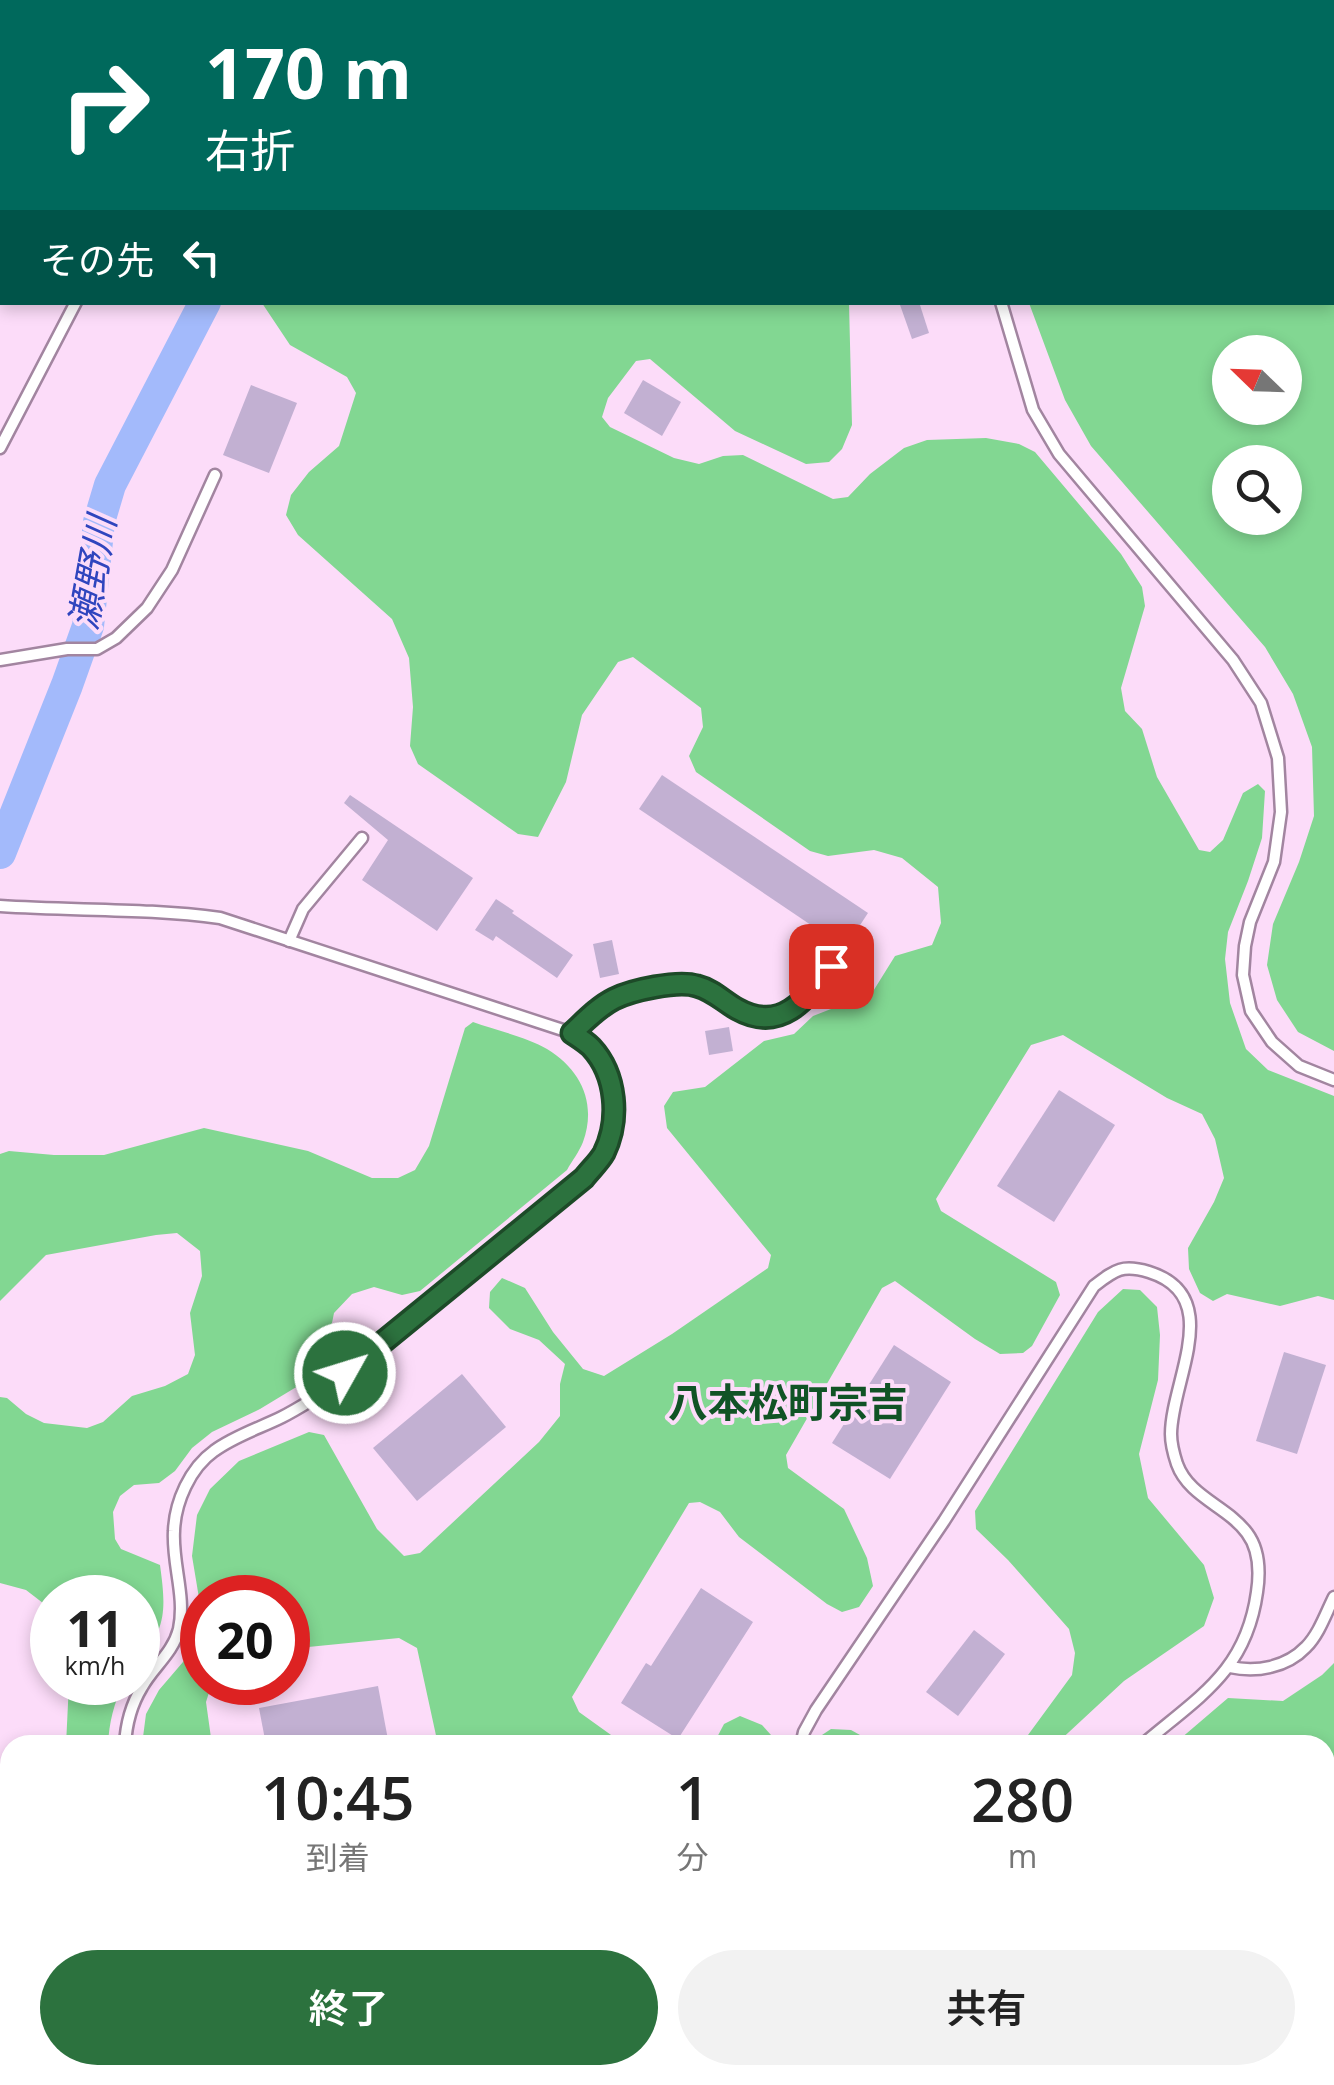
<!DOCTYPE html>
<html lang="ja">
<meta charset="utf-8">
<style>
:root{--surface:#fff;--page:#f2f2f2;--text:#222;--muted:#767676;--accent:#2c723e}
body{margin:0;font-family:"Open Sans","Noto Sans JP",sans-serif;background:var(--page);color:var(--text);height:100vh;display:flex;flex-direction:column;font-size:38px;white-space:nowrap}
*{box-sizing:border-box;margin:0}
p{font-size:32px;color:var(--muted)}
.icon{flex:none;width:55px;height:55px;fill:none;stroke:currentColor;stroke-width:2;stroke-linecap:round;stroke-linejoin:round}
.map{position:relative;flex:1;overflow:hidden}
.details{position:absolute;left:0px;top:1735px;width:1335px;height:350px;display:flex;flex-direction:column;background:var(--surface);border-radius:30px 30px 0 0;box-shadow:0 5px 15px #0003}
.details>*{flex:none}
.guide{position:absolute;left:0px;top:0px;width:1335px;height:305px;box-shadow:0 5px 15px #0003;background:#00695c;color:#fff;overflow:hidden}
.needle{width:65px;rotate:293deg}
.buttons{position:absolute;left:1212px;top:335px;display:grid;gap:20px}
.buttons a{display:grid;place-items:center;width:90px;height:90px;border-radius:50%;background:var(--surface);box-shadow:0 5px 15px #0003;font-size:50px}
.speed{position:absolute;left:30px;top:1575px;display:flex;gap:20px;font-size:50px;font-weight:700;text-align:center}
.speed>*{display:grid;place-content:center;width:130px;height:130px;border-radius:50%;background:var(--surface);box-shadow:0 5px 15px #0003;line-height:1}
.speed small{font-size:25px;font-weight:400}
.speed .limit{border:15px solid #d22;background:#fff;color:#111}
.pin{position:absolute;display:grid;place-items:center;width:85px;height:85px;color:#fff;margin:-42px;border-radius:20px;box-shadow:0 5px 15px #0006}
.me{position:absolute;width:110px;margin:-55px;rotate:51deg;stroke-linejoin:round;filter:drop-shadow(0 0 8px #0008)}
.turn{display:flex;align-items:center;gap:35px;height:210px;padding:0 40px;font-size:45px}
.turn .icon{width:130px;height:130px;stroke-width:2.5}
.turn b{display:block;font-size:70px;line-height:85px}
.then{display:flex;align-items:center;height:95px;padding:0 40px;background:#0003;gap:20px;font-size:38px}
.eta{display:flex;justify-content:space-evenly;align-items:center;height:170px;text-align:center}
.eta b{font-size:60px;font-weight:600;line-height:70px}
.primary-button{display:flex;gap:20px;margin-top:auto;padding:20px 40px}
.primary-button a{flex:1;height:115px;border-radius:60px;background:var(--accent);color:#fff;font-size:40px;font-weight:600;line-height:115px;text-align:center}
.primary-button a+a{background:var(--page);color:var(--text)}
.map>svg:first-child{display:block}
</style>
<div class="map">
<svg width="1334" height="2085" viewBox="0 0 1334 2085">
<rect width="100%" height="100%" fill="#fcdcf9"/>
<g fill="#82d792" fill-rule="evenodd">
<polygon points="0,0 126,0 124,2 2,2 2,43 0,46"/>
<polygon points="550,0 904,0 905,2 554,2"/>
<path d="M941,0H1334V1051L1298,1032L1277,1000L1267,965L1273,924L1299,862L1314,816L1312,747L1293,694L1265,647L1091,446L1065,400L1029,303L1332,302V2H942ZM1230,352H1285V408H1230ZM1230,462H1285V518H1230Z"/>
<polygon points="262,303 849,303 852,425 842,449 829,462 806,464 735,431 650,359 636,361 608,398 602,417 610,427 674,458 699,464 723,456 743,455 833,499 848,497 870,474 904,448 927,440 986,438 1019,444 1035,452 1121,554 1142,587 1145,606 1121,688 1125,711 1142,729 1157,777 1199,850 1210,852 1223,840 1243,793 1258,784 1265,791 1262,838 1248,881 1228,932 1225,959 1230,1003 1246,1049 1268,1070 1334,1096 1334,1300 1318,1296 1280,1306 1227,1294 1213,1301 1200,1293 1189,1269 1188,1248 1214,1202 1224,1178 1215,1139 1202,1114 1167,1098 1063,1035 1031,1045 936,1199 941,1211 1056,1282 1060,1295 1032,1346 1023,1353 1000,1354 975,1339 895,1281 882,1288 786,1455 788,1468 844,1509 867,1558 873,1586 859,1607 842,1612 827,1604 739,1537 720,1512 700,1502 689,1503 572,1697 579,1712 625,1745 442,1745 437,1740 417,1648 399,1638 288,1649 288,1598 202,1598 202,1682 212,1683 206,1702 212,1745 142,1745 146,1714 159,1690 183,1662 194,1641 201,1610 192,1556 197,1515 210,1489 239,1461 309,1432 324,1435 377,1529 404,1556 420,1553 539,1442 560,1416 560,1384 565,1364 539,1340 510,1329 489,1308 490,1292 502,1278 525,1288 553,1332 583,1369 604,1376 672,1334 768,1268 771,1255 667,1128 664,1106 673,1092 705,1087 764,1041 794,1034 813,1016 872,993 895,956 932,945 941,923 938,887 902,858 874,850 828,856 810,851 696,772 689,756 703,727 701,708 633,657 618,662 582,715 566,782 538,837 518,834 418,764 410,746 413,707 409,658 392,619 298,535 286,515 291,495 309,472 339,446 356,393 347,377 290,345"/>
<path d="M473,1022C495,1030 527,1037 547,1049C581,1070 597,1103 583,1142C579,1152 572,1161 567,1170L420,1291L402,1295L374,1287L352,1294L334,1313L331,1328L332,1347L319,1367L298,1386L260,1409L212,1432L192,1448L175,1471L159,1483L134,1485L120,1496L113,1512L115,1539L121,1549L160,1565C166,1609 167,1628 138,1662V1598H52V1610L26,1590L0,1583V1397L7,1398L26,1414L44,1423L87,1428L103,1422L132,1396L165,1386L188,1374L195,1355L190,1313L202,1276L200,1251L177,1233L156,1235L46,1255L0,1301V1154L9,1151L54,1155H104L204,1128L308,1151L372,1178H398L415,1170L429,1146L465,1028Z"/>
<polygon points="1123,1289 1140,1290 1157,1307 1160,1335 1158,1380 1139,1454 1148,1498 1204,1565 1214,1598 1204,1626 1124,1681 1055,1745 1028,1745 1028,1735 1072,1675 1075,1653 1069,1629 1008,1560 976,1529 975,1511 1098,1312"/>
<polygon points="1334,1663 1334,2085 883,2085 889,2075 1325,2075 1325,1745 1173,1745 1228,1698 1283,1701 1322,1675"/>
<path d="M69,1683H124C114,1702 109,1723 108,1745H66Z"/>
<polygon points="740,1716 762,1725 771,1735 768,1745 713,1745 724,1724"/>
<polygon points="831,1729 851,1730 878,1745 816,1745 819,1737"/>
<polygon points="286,2075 618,2075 622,2079 621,2085 297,2085"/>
</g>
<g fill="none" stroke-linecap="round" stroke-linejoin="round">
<g stroke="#a3bafb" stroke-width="32">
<polyline points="0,853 67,685 88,626 99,522 110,485 205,302"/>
<polyline points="0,1893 10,1902"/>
<polyline points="195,2075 205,2085"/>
</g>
</g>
<g fill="#c2b0d2">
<polygon points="899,302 919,302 929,333 912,339"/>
<polygon points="643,380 681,402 662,436 624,413"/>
<polygon points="251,385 297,403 269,473 223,455"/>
<polygon points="662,775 868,913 845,948 639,809"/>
<polygon points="350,795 473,878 437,931 362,880 388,840 344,803"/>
<polygon points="496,899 514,911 512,913 573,955 557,978 496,936 493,941 475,930"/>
<polygon points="612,940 619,974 600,978 593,944"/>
<polygon points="729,1027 733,1051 709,1055 705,1031"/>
<polygon points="1059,1090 1115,1125 1054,1222 997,1186"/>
<polygon points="894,1345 951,1382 890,1479 832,1443"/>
<polygon points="1284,1352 1326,1365 1297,1454 1256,1441"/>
<polygon points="462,1374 506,1427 417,1501 373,1448"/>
<polygon points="701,1588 753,1622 678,1739 621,1703 646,1663 651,1666"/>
<polygon points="974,1630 1005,1654 958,1716 926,1692"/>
<polygon points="378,1686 389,1745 266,1745 259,1708"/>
</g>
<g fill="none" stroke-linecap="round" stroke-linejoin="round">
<g stroke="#a285a0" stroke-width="15">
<g id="lane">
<polyline points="417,0 425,2"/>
<polyline points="915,0 916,2"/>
<polyline points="234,2 235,0"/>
<polyline points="307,2 315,0"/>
<polyline points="1001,302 1033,410 1059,454 1233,660 1261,703 1278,758 1281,812 1274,862 1250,922 1245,946 1243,975 1251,1011 1272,1042 1299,1066 1334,1080"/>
<polyline points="0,448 76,302"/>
<polyline points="0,660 67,649 97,649 116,638 147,608 172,570 215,475"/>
<path d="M0,906C74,911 147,908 220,918L572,1033C578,1037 586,1042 591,1047C617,1075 620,1120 604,1153C599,1162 590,1170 584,1178L315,1398C305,1404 294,1411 282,1417C260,1428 234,1436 214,1451C190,1468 175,1502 174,1531C172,1564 186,1596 179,1629C173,1653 153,1667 142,1687C131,1705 126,1725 125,1745"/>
<polyline points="289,941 303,909 362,838"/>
<path d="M572,1033C585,1021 598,1007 614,999C632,990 678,980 697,986C713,990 724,1002 737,1009C782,1034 807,998 831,966"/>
<path d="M1230,1667C1257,1673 1287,1667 1306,1647C1319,1634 1326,1613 1334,1597"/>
<path d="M801,1745L804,1732L816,1710L944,1521L1094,1286C1115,1270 1122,1264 1149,1272C1226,1296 1171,1381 1171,1434C1171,1442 1174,1455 1177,1464C1189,1497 1227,1506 1247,1533C1259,1549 1260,1572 1257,1592C1246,1672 1198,1697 1142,1745"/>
<polyline points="0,2030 10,2042"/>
<polyline points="37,2075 45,2085"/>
<polyline points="857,2085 865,2075"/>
</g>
</g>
<use href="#lane" stroke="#fff" stroke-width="10"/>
</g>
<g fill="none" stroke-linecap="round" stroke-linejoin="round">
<g stroke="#1d4a28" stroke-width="25">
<path id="route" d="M345,1373L584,1178C590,1170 599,1162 604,1153C620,1120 617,1075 591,1047C586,1042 578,1037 572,1033C585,1021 598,1007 614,999C632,990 678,980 697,986C713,990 724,1002 737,1009C782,1034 807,998 831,966"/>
</g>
<use href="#route" stroke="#2c723e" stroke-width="18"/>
</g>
<g text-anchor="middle" stroke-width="8" stroke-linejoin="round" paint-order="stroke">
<g font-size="38" font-style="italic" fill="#2f45be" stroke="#fcdcf9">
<text transform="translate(93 573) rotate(-80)" y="13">瀬野川</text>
</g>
<g font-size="40" font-weight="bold" fill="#105325" stroke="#fcdcf9">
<text x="788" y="1417">八本松町宗吉</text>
</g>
</g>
</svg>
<div class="buttons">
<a><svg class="needle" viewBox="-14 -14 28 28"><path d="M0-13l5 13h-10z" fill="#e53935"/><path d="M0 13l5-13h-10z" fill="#767676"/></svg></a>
<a><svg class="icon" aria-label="search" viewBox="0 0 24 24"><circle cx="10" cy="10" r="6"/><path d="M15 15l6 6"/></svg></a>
</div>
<div class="speed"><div>11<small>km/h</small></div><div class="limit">20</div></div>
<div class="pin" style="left:831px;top:966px;background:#d93025"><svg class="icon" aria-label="arrive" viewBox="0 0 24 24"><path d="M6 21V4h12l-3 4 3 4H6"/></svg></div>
<svg class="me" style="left:345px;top:1373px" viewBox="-20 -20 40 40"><circle r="17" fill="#2c723e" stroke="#fff" stroke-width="3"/><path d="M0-11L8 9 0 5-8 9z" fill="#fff"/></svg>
<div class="guide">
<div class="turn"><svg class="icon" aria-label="right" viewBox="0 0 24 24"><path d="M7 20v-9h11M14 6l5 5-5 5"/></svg><div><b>170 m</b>右折</div></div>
<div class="then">その先<svg class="icon" aria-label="left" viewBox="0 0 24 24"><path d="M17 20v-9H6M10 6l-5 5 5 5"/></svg></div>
</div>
<section class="details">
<div class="eta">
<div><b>10:45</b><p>到着</p></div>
<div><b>1</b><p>分</p></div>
<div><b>280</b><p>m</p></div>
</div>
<div class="primary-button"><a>終了</a><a>共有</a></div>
</section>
</div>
